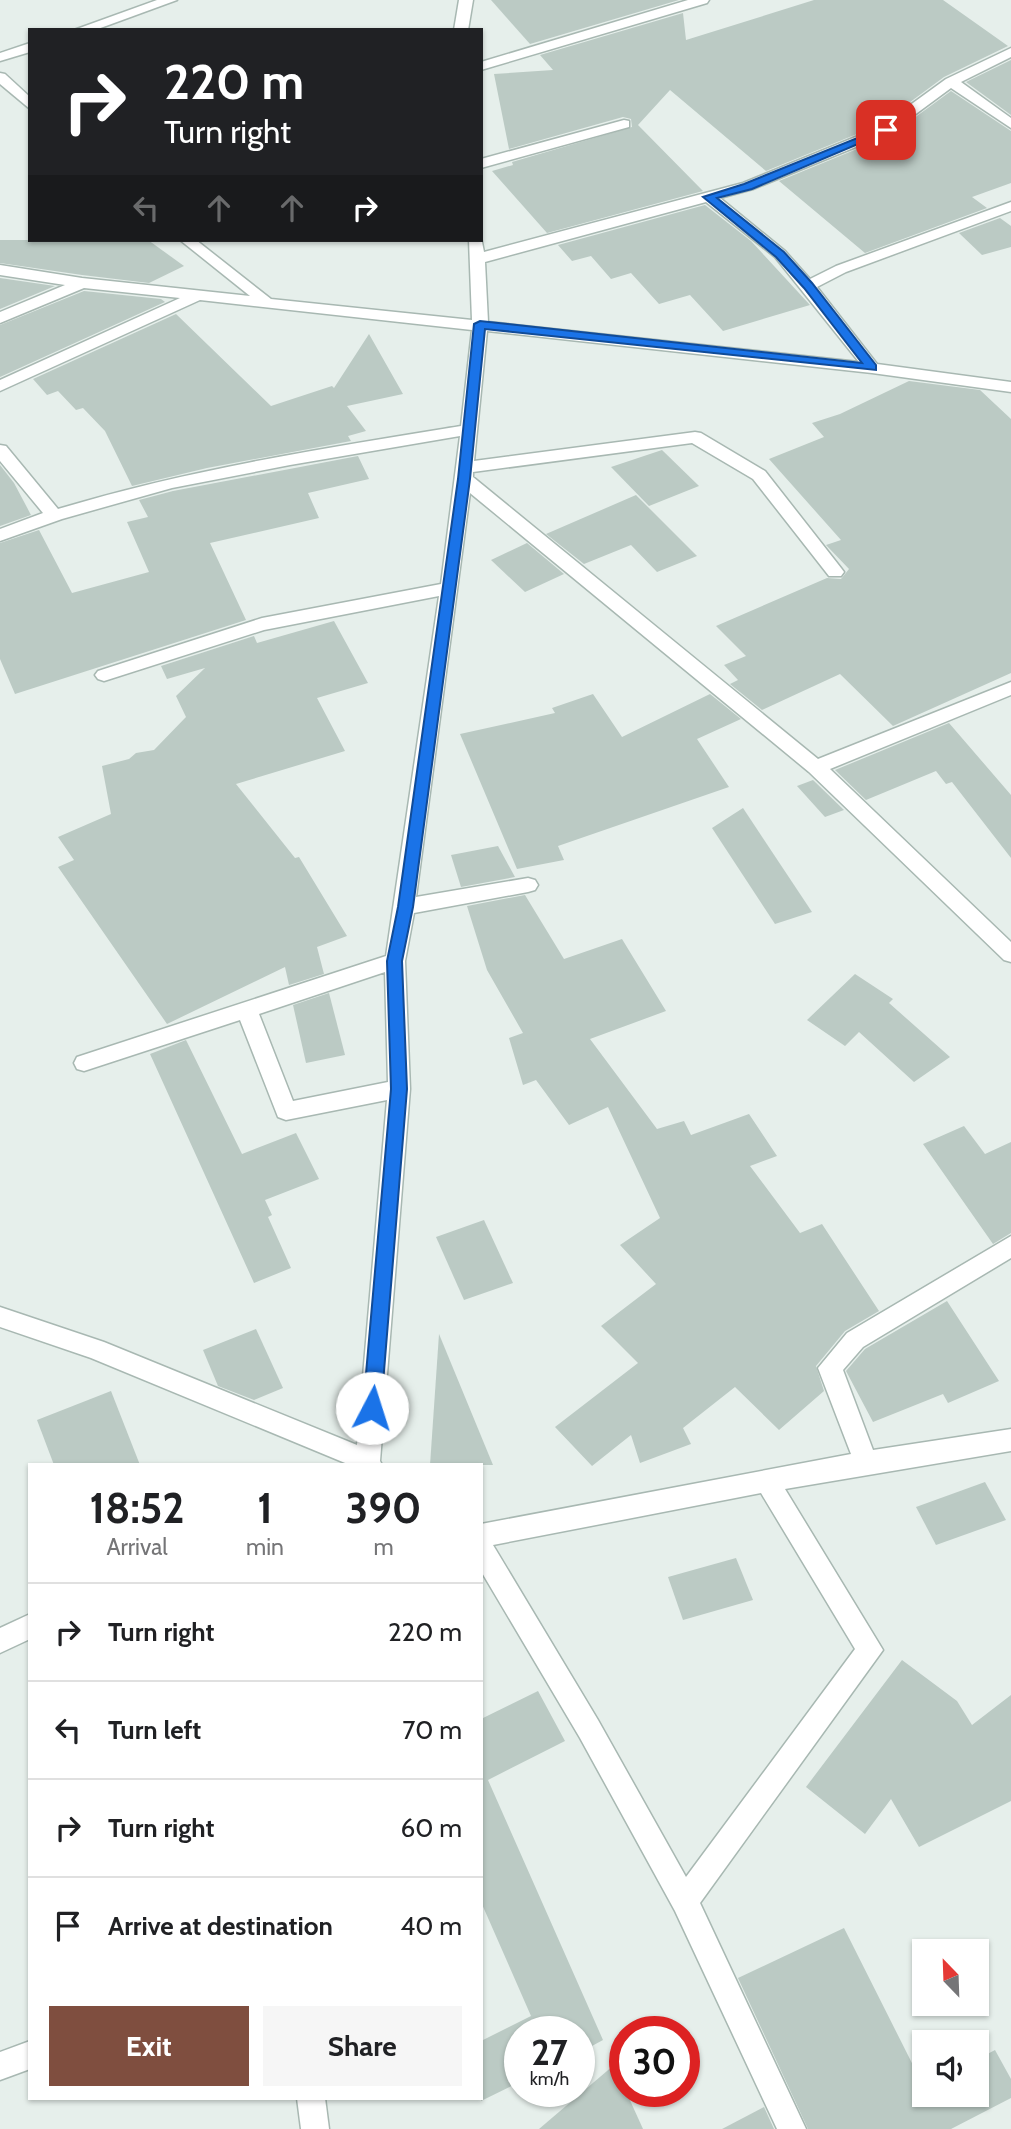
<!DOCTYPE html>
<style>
:root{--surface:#fff;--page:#f6f6f6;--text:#202124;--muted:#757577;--line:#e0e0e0;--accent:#7f4e3f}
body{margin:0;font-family:Cabin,sans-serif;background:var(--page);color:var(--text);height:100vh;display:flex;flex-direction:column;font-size:26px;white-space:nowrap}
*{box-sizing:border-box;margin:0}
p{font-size:23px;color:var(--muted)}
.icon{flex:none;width:38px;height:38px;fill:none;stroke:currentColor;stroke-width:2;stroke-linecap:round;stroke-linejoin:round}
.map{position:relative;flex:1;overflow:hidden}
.sheet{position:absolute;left:28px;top:1463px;width:455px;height:637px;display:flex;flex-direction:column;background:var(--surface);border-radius:0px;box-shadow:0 2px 5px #0004}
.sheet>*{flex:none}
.top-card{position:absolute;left:28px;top:28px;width:455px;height:214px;border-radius:0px;box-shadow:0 2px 5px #0004;background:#202124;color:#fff;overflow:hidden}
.needle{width:46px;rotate:337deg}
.tools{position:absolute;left:912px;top:1939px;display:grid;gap:14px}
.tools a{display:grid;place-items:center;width:77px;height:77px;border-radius:0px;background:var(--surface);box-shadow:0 2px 5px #0004;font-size:35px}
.speed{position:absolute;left:504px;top:2016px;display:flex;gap:14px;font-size:35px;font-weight:700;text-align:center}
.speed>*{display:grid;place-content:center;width:91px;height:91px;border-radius:50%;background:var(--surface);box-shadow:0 2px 5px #0004;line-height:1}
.speed small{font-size:18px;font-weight:400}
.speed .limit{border:10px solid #d22;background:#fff;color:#111}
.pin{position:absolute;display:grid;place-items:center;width:60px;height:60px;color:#fff;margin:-30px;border-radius:14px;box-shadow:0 4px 10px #0006}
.me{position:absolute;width:77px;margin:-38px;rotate:5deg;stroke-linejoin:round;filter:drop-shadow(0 0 5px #0008)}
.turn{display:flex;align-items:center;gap:24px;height:147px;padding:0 21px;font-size:32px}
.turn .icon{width:91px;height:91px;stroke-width:2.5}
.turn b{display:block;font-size:49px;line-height:60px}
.lanes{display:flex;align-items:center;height:66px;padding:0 21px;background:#0003;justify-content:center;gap:35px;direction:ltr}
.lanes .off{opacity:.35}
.eta{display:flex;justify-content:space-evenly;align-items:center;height:119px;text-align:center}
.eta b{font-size:42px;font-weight:700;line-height:49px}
.action{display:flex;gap:14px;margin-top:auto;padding:14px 21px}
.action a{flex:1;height:80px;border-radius:0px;background:var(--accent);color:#fff;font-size:28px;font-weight:700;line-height:80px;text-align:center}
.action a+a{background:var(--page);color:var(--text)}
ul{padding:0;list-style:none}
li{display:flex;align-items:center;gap:21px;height:98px;padding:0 21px;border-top:2px solid var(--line)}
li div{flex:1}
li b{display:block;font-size:26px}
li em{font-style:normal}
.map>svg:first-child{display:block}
</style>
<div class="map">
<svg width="1011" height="2129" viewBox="0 0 1011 2129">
<rect width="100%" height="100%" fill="#e6efeb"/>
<g fill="#bbcac4">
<polygon points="491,0 679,0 530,44"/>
<polygon points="814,0 943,0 1008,46 944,77 879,125 766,171 670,90 638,125 703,191 547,233 492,171 513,165 512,162 632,127 631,119 623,117 509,149 494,74 553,70 540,55 683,13 686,40"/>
<polygon points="1011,60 1011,115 966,82"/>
<polygon points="951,91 1011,131 1011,183 972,197 987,208 865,253 779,181 891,135"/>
<polygon points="705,205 751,241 810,305 723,331 690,295 659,304 631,273 611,279 591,256 572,261 558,245"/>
<polygon points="1000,218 1011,226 1011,247 982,255 959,233"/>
<polygon points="0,240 148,240 184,266 149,283 82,275 0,263"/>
<polygon points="0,278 55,286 0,309"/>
<polygon points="84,291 161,299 165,302 0,377 0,325"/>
<polygon points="176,314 271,406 332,386 334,388 369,334 403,394 347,406 366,431 348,436 351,441 207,468 132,486 105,431 83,408 76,410 58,391 47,395 33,379"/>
<polygon points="909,381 980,390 1011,419 1011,673 893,726 840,674 762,710 730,684 738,680 724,665 746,656 716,626 827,578 841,579 849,569 826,545 841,540 769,459 824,437 812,423 840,414"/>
<polygon points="662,450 699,486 649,506 611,467"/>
<polygon points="358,456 369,479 308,493 319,518 210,543 246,620 15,694 0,659 0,543 39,530 72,593 149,572 127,522 148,517 139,500 173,491"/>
<polygon points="0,465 14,483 31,515 0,526"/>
<polygon points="636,495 697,556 657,572 631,545 584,564 546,534"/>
<polygon points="527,543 564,574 525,592 491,560"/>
<polygon points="334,621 368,683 317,698 345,751 236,784 295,858 299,857 347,936 317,947 324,974 289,985 285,967 167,1024 58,867 74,860 58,837 111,814 102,766 129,759 136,753 154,750 186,717 176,696 205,668 167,679 161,666 254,636 257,643"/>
<polygon points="593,694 622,737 710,694 741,719 697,739 729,787 558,846 564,860 517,869 460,734 555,713 552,708"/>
<polygon points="949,723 1011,795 1011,858 952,782 946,784 936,771 866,800 835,770"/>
<polygon points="813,780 844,810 825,817 797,786"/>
<polygon points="743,808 812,912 775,924 712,828"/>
<polygon points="498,846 515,877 461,887 451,855"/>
<polygon points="525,895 564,959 622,939 666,1011 590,1039 657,1129 684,1121 691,1135 749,1114 777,1156 750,1166 800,1233 822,1224 879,1311 845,1331 816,1366 824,1391 779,1430 735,1387 683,1428 691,1444 640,1463 631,1435 592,1466 555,1427 638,1363 601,1326 656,1284 620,1245 660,1218 608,1107 569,1125 536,1080 523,1085 509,1038 523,1033 487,970 467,906"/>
<polygon points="855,974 893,999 889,1003 950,1057 914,1082 859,1032 845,1046 807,1020"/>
<polygon points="329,993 345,1055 306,1063 293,1005"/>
<polygon points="186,1040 242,1154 296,1133 319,1179 265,1200 272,1215 268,1217 291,1268 254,1283 150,1054"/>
<polygon points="964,1126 985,1154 1011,1142 1011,1233 993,1244 923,1144"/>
<polygon points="484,1220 513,1283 464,1300 436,1237"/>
<polygon points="947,1301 999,1381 948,1403 943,1394 873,1422 846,1371 865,1349"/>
<polygon points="256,1329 283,1388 254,1400 218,1386 203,1350"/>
<polygon points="439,1334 493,1465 430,1465"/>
<polygon points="111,1391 140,1465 54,1465 37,1420"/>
<polygon points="985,1482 1006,1520 936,1545 916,1507"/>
<polygon points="736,1558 753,1600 683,1620 668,1577"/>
<polygon points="902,1660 957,1701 972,1725 1011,1695 1011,1801 919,1847 891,1799 865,1834 806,1787"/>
<polygon points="538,1691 565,1741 488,1780 603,2040 579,2053 579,2032 520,2032 520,2082 481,2101 481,2041 531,2016 481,1902 481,1719"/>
<polygon points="844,1928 924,2087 924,2095 976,2095 976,2060 995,2050 1011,2079 1011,2098 951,2129 808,2129 738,1978"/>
<polygon points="614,2065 643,2129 539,2129"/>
<polygon points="764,2107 774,2129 722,2129"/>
</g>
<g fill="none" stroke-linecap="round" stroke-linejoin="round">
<g stroke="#a8b8b2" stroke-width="3">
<g id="minor">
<polygon points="157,0 177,0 95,30 74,30"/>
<polygon points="459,0 473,0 468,30 454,30"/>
<polygon points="688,0 709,0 707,3 481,70 481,62"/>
<polygon points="30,43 30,52 0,61 0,53"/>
<path d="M1011,48V57L961,82L1011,118V128L951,88L890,133L753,189L720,198L785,251L810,279L836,266L1011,202V211L846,272L817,287L877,364L1011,382V392L872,373L487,331L474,461L695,432L701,433L765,471L841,568L844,572L841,576H829L753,479L692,443L473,472V477L818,759L1011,682V695L830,769L1011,942V962L1004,960L809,772L470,493L416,897L528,878L535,880L538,885L535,890L528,892L414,913L405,961L410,1089L380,1461L382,1465H350L91,1358L0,1327V1307L104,1342L357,1445L387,1100L286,1120L278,1117L240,1020L84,1071L77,1069L74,1063L77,1057L386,956L439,596L264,630L104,681L98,679L95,675L98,671L262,618L441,584L460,436L290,465L172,488L62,519L0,541V529L43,513L0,461V445L6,446L58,509C190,469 325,448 461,426L472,330L200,300L0,391V380L180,298L84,288L0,323V312L65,285L0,275V265L82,278L250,296L180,240H196L271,299L472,320L469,240H481V237L484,252L743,183L880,127L946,79ZM706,202L775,257L859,362L488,322L485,262ZM385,972L388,1082L293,1101L259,1014Z"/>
<polygon points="0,73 5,74 30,97 30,109 0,84"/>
<polygon points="624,120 629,121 629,127 481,168 481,159"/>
<path d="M1011,1236V1258L863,1347L843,1370L873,1450L1011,1429V1451L785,1489L883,1650L700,1903L806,2129H777L675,1911L580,1738L481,1571V1524L851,1454L818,1368L847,1333ZM761,1493L855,1649L686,1877L598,1720L493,1545Z"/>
<polygon points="30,1614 30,1639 0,1653 0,1628"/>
<polygon points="30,2041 30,2069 0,2080 0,2052"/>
<polygon points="297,2098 325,2098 329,2129 301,2129"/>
</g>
</g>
<use href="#minor" fill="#fff" fill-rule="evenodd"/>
</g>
<polygon fill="#1a73e8" stroke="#114b97" stroke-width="2" points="882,128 891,130 752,189 717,198 784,252 812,283 876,365 876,370 485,329 470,479 413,907 402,961 407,1089 381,1408 378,1414 372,1416 366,1414 363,1408 391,1089 387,961 398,907 458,479 474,324 480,321 862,363 804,288 776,257 703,197 744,184"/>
</svg>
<div class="tools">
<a><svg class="needle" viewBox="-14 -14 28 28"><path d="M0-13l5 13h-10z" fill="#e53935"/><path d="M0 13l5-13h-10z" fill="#757577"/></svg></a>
<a><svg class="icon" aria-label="sound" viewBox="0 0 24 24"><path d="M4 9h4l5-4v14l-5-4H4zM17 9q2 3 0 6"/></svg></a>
</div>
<div class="speed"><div>27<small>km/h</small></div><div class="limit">30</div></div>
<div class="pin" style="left:886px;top:130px;background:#d93025"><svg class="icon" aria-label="arrive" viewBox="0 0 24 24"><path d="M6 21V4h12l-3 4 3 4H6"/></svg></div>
<svg class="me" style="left:372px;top:1408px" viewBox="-20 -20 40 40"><circle r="19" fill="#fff"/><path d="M0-13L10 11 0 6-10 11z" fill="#1a73e8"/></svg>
<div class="top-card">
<div class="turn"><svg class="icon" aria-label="right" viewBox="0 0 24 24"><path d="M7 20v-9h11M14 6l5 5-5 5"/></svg><div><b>220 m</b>Turn right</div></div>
<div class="lanes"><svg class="icon off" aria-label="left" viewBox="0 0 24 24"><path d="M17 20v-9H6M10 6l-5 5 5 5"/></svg><svg class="icon off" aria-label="ahead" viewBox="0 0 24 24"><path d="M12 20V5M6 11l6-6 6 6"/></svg><svg class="icon off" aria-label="ahead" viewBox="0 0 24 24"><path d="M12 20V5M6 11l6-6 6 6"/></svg><svg class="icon" aria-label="right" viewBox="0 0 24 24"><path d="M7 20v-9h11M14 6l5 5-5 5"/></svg></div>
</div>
<section class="sheet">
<div class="eta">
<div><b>18:52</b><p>Arrival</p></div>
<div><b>1</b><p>min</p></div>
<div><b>390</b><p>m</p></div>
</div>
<ul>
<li><svg class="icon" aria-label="right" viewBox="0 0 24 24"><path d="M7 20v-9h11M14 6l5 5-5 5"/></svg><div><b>Turn right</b></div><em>220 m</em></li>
<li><svg class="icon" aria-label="left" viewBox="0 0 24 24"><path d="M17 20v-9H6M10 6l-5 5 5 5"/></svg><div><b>Turn left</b></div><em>70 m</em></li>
<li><svg class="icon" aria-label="right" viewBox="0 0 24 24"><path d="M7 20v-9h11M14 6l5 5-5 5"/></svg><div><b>Turn right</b></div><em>60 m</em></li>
<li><svg class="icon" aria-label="arrive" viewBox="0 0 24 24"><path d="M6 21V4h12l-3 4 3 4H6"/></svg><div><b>Arrive at destination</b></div><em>40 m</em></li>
</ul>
<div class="action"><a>Exit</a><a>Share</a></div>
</section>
</div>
